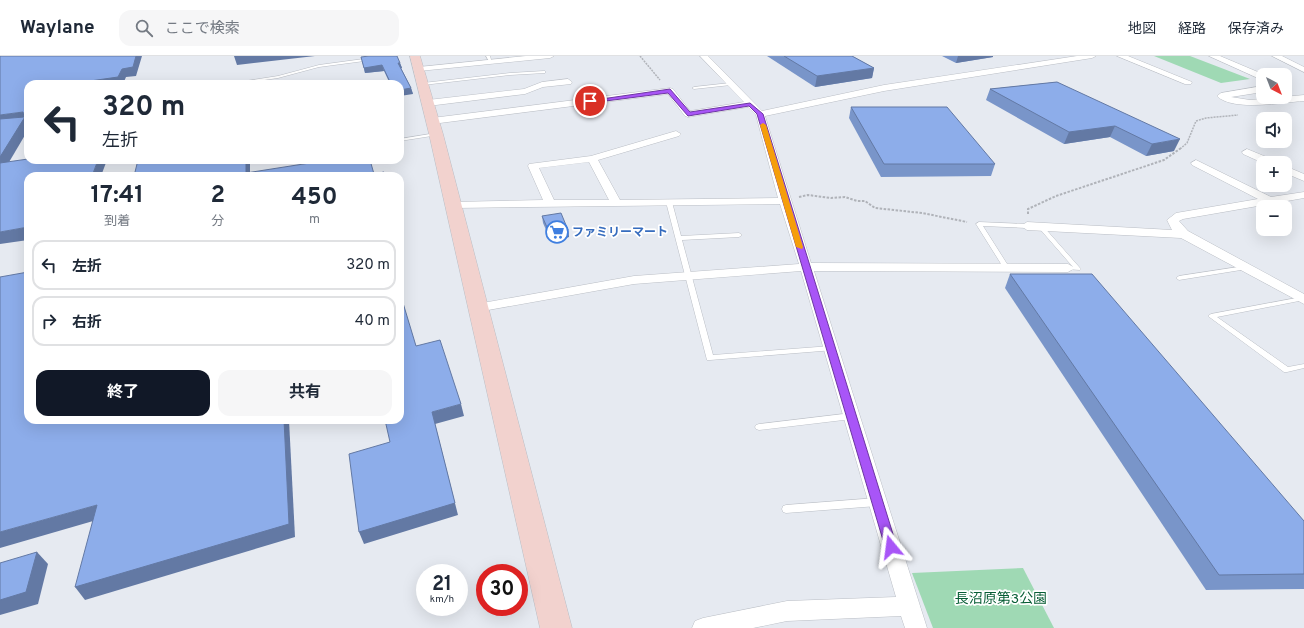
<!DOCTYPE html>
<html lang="ja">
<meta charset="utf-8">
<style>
:root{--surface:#fff;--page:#f6f6f7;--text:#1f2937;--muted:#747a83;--line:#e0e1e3;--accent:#111827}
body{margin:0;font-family:Overpass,"Noto Sans JP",sans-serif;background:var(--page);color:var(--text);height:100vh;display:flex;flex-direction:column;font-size:15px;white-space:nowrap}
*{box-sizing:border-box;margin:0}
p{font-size:13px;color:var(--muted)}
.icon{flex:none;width:22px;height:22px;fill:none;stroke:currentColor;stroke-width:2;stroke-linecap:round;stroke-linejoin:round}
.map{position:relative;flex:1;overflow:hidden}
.sheet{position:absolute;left:24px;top:116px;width:380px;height:252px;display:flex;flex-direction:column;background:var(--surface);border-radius:12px;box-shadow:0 4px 16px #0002}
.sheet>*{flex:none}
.hud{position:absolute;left:24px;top:24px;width:380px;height:84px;border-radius:12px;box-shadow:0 4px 16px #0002;background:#fff;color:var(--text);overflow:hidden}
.needle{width:26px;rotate:138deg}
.tools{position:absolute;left:1256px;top:12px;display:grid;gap:8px}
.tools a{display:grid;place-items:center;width:36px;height:36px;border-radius:8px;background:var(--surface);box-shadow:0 4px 16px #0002;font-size:20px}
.speed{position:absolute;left:416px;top:508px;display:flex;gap:8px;font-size:20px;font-weight:700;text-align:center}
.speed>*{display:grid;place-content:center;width:52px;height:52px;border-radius:50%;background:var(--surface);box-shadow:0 4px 16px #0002;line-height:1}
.speed small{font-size:10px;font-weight:400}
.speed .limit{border:6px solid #d22;background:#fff;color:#111}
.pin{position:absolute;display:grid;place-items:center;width:34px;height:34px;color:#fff;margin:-17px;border:2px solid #fff;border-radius:50%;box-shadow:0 1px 4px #0007}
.me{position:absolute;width:44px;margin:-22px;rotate:344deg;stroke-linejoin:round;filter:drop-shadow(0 0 3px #0008)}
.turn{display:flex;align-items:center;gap:14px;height:84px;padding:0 12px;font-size:18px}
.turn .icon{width:52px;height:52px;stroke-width:2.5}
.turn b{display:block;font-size:28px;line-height:34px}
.eta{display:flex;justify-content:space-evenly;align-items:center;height:68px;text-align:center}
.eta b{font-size:24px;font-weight:700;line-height:28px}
.cta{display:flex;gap:8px;margin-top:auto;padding:8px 12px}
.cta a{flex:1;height:46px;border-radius:12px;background:var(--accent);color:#fff;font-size:16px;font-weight:700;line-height:46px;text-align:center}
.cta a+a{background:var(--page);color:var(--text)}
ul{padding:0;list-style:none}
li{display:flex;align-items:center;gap:12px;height:50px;margin:0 8px 6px;padding:0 4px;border:2px solid var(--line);border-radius:12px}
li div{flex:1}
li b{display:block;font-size:15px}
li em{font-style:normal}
header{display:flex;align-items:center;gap:24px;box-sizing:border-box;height:56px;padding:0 20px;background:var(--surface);border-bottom:1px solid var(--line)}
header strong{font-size:19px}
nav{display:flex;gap:22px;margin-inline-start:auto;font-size:14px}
.search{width:280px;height:36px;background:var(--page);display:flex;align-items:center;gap:10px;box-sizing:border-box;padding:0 14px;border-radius:12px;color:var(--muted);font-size:15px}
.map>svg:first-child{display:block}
</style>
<header>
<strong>Waylane</strong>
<div class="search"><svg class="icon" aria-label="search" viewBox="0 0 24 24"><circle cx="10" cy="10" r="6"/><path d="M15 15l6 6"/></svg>ここで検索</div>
<nav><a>地図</a><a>経路</a><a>保存済み</a></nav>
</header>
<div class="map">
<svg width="1304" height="572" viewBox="0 0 1304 572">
<rect width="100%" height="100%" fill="#e6eaf1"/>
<g fill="#9fd9b4">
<polygon points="1154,0 1190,0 1250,23 1221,27"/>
<polygon points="1023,512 1054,572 933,572 912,517"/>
</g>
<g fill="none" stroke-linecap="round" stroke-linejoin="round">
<g stroke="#babec5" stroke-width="1">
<g id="lane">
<polygon points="486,0 490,0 492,7 490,7"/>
<polygon points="371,2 372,2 372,4 319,11 278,22 236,28 226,28 278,20 319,9"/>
<polygon points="544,15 545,15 545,17 510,19 423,29 421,28 423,27 510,17"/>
<polygon points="730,27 731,27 731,29 694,33 692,32 694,31"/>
<polygon points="436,77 438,77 438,79 400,85 400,83"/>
<polygon points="669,144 672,146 681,180 739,177 742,179 739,181 682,184 713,299 831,290 835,292 834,294 710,304 707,304 666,146"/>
<polygon points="979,166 1027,168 1030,170 1027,172 983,170 1009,211 1008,212 1004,212 1003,211 976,168"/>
<polygon points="1041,169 1043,170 1080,212 1081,213 1080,214 1066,213 1065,212 1066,211 1073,211 1039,172 1038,171"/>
<polygon points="1245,210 1248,212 1247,213 1179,224 1176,222 1179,220"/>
<polygon points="1302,241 1304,242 1304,244 1217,261 1288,311 1304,308 1304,312 1287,316 1284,316 1208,260 1211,258"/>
<polygon points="852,357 855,358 856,360 855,362 852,363 759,374 756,373 755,371 756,369 759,368"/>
<polygon points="877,442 880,443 881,446 880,449 877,450 786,457 783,456 782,453 783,450 786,449"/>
</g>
</g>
<g stroke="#babec5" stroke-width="1">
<g id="street">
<polygon points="526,0 554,0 550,2 419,15 415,13 419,11"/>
<path d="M700,0H708L762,55L884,29L1077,0H1096L1092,2L884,35L765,60L811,207L1068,208L1075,212L1068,216L814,215L927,572H905L901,560L787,565L753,572H692L695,565L703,562L787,545L896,541L801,215L634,228L477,256L472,255L470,252L472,249L477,248L634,220L799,208L780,148L453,152L447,149L453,146L543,144L528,110L529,108L591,100L676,75L681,78L679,80L598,104L620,144L778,142L756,59L748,51L688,61L685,60L668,38L432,68L427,65L432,62L670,32L673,33L690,55L744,46ZM589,106L609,144H554L539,112Z"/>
<polygon points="1117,0 1128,0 1192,26 1191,28 1185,28"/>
<polygon points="1209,0 1220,0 1265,19 1263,19 1263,23 1260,23"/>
<polygon points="1272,0 1282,0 1304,11 1304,16"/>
<polygon points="568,23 572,26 571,28 543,31 525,38 428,50 424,47 428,44 524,33 542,26"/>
<path d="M1263,30V36L1231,41L1250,44L1304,39V45C1283,46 1233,56 1217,40L1221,37Z"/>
<polygon points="1247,93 1276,105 1277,107 1263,107 1243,98 1242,96"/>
<polygon points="1196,104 1271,141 1304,136 1304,142 1183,163 1179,165 1188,175 1304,238 1304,248 1181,182 1027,174 1021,170 1027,166 1172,174 1167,164 1176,157 1258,143 1192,109 1191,107"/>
<polygon points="1285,110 1304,118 1304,125 1285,117"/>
</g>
</g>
<g stroke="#babec5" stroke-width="1">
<polygon id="secondary" points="410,0 420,0 443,78 572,572 540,572 429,78"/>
</g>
<g stroke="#b0b3b9" stroke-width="1.5" stroke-dasharray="2 1" stroke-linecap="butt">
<polyline points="640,0 660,24"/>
<polyline points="1180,93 1187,87 1196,65 1206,62 1238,59"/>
</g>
<g stroke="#b0b3b9" stroke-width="2" stroke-dasharray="2.5 1.5" stroke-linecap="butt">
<polyline points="799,141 808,139 831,142 845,141 857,145 865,145 875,152 922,157 967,166"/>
<polyline points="1028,158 1028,153 1056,140 1164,104 1181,92"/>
</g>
<use href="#lane" fill="#fff" fill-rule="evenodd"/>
<use href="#street" fill="#fff" fill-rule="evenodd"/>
<use href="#secondary" fill="#f2d2ce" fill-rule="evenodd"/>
</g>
<g fill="#7995c9">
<polygon points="767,0 852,0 874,12 872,22 815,31"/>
<polygon points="942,0 993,0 993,1 956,7"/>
<polygon points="361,1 400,7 402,12 401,12 411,32 413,38 400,28 390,28 384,15 365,17"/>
<polygon points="1057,26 1174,95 1146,100 1110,81 1064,88 986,44 990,33"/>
<polygon points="851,51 995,108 991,120 881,121 849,62"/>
<polygon points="542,160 568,174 569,181 551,185 543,167"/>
<polygon points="1010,218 1304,465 1304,533 1206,534 1005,232"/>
</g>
<g fill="#6379a4">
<polygon points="136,0 142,0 136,20 126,21 123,28 89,28 90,25 122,13"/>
<polygon points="234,0 315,0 237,9"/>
<polygon points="958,0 993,0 993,1 956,7"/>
<polygon points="398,7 400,7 402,12 399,13"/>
<polygon points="382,9 384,15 365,17 364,12"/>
<polygon points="874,12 872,22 815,31 817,20"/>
<polygon points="411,32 413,38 400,40 400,34"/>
<polygon points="23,56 28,56 28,74 2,118 0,115 0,59"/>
<polygon points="1115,70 1110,81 1064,88 1069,76"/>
<polygon points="1180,83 1174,95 1146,100 1152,88"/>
<polygon points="98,104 107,104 101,120 92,120"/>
<polygon points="246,104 250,104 250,120 246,117"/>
<polygon points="351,117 352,120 332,120"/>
<polygon points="28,171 28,184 0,188 0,176"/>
<polygon points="568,174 569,181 551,185 550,178"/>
<polygon points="400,207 402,216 400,217"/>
<polygon points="461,348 464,360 435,368 458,459 364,488 359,476 432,356"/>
<polygon points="284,364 289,364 295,481 85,544 75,531"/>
<polygon points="97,449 107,461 0,492 0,476"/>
<polygon points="37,496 48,508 38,548 0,559 0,544"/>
</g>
<g fill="#8dadea" stroke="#6379a4">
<polygon points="0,0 136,0 133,11 122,13 118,21 90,25 89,28 28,28 28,56 0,101 0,63 24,61 23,56 0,59"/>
<polygon points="369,0 397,0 400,7 398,7 411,32 400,34 400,28 391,28 382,9 364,12 361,1"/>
<polygon points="784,0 852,0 874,12 817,20"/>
<polygon points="1057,26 1180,83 1152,88 1115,70 1069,76 990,33"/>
<polygon points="851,51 947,51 995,108 884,108"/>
<polygon points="28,103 28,104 98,104 92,120 28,120 28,171 0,176 0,107"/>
<polygon points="138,104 246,104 246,117 329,104 370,104 374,118 384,116 385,120 351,120 351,117 332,120 134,120"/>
<polygon points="561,157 568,174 550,178 542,160"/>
<polygon points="28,216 28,364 284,364 289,468 75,531 97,449 0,476 0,221"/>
<polygon points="1010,218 1092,218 1304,465 1304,518 1219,519"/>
<polygon points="400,237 416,290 440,284 461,348 432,356 455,447 359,476 349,398 390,386 385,364 400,364"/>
<polygon points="37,496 26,536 0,544 0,507"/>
</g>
<polygon fill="#a855f7" stroke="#6d37a1" points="670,33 690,56 750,47 763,58 897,491 895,494 891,496 886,494 885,491 757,58 749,50 688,60 668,37 590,47 588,45"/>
<polygon fill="#f59e0b" points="763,67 766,69 803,191 802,193 796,191 760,69"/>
<defs>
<g id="supermarket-ring" transform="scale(1.15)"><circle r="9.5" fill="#fff" stroke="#3f7fe0" stroke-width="1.5"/><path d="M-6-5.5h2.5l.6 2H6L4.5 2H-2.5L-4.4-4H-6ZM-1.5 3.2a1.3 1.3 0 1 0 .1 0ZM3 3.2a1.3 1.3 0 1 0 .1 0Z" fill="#3f7fe0"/></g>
</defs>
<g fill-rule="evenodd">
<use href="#supermarket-ring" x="557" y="176"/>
</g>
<g text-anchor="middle" stroke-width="3.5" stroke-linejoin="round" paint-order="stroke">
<g font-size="12" font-weight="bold" fill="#366cbe" stroke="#fff" text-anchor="start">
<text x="572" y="180">ファミリーマート</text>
</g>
<g font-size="14" fill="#085e36" stroke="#fff">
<text x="1001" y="547">長沼原第3公園</text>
</g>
</g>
</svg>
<div class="tools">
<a><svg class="needle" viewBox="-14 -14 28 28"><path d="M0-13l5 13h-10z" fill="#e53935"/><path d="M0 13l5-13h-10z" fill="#747a83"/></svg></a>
<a><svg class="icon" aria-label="sound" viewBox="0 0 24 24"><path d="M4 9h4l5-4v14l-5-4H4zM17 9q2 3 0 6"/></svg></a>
<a>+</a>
<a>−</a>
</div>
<div class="speed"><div>21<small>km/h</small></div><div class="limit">30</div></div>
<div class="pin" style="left:590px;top:45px;background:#d93025"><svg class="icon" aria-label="arrive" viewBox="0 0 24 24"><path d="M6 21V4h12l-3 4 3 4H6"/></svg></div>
<svg class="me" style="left:891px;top:491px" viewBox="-20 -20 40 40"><path d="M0-17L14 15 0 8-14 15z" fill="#a855f7" stroke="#fff" stroke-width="4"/></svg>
<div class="hud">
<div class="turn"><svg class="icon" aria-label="left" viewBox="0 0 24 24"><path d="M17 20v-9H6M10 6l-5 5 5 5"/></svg><div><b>320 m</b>左折</div></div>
</div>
<section class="sheet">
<div class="eta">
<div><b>17:41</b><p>到着</p></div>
<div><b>2</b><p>分</p></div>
<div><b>450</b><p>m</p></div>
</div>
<ul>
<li><svg class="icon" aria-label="left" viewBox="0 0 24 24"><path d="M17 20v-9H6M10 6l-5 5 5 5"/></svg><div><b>左折</b></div><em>320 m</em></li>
<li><svg class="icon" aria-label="right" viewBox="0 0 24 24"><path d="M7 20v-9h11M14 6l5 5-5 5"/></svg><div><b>右折</b></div><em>40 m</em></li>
</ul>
<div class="cta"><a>終了</a><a>共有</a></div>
</section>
</div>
